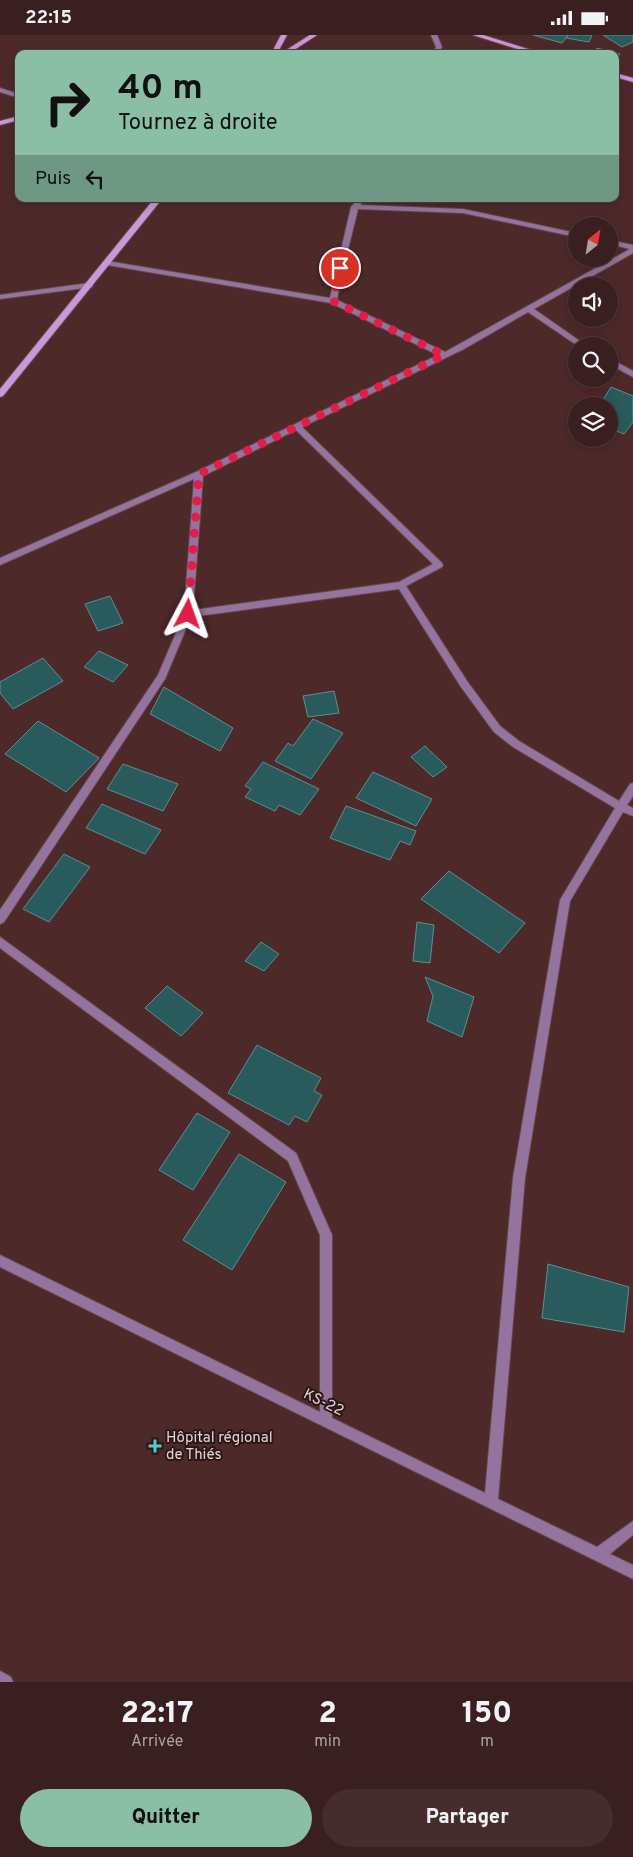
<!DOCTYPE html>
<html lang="fr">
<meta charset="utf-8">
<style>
:root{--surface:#3a1f20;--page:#452c2d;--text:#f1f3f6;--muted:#aba2a5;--line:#543d3e;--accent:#8abfa5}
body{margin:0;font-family:Overpass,sans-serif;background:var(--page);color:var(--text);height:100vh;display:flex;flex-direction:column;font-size:19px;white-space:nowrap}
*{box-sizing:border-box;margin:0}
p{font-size:16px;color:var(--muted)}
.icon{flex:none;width:28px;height:28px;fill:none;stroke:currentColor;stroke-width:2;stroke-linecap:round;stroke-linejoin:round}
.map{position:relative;height:1647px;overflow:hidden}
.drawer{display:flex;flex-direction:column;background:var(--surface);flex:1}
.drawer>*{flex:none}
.top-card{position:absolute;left:15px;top:15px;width:604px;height:152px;border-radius:10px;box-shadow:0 2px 12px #0003,0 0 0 1px var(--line);background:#8abfa5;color:#111;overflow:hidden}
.needle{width:32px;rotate:30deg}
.buttons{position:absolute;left:568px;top:182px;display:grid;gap:10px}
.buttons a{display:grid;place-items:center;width:50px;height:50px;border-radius:50%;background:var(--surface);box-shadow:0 2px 12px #0003,0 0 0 1px var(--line);font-size:25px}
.pin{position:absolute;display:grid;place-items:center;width:42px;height:42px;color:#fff;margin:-21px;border:2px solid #fff;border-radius:50%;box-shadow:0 1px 5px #0007}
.me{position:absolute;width:55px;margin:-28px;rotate:4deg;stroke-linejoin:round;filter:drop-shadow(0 0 4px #0008)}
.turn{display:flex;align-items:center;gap:18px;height:105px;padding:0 20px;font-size:22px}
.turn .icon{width:65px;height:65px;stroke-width:2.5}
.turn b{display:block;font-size:35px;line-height:42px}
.then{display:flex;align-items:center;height:48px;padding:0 20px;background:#0003;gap:10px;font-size:19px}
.eta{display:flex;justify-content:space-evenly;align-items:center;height:85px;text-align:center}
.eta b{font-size:30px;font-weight:800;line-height:35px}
.primary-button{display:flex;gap:10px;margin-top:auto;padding:10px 20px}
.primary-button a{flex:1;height:58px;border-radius:30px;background:var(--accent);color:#111;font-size:20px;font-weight:800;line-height:58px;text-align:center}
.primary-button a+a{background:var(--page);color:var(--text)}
.status{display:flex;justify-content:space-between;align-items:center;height:35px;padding:0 25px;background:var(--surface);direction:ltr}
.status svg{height:14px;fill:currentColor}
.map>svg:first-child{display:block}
</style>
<div class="status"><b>22:15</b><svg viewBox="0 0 49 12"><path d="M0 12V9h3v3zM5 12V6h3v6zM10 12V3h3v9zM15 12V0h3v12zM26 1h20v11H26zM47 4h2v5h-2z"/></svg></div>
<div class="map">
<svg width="633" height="1647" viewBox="0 0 633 1647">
<rect width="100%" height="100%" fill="#4d292a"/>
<g fill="#295b5c" stroke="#5d8f91">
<polygon points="533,0 568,0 562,8"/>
<polygon points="568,0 592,0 589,7 566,3"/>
<polygon points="603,0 633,0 633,7 622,12"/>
<polygon points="597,13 620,19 615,26 615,19 593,19"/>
<polygon points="611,352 633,361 633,387 624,399 609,393 609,371 587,371 590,367 599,371"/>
<polygon points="110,561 123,588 98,596 85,569"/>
<polygon points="99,616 128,630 113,647 84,632"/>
<polygon points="43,623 63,646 13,674 0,658 0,647"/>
<polygon points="164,652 233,693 220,716 150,679"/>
<polygon points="334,656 339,678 308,682 303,661"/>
<polygon points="313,684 343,698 311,744 275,726 288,708 293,711"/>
<polygon points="38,686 99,723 66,757 5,719"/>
<polygon points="425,711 447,732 433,742 411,722"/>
<polygon points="263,727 319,754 300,780 279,770 275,776 245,762 251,754 245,751"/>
<polygon points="123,729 178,749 163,776 107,754"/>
<polygon points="373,737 432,764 416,791 356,763"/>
<polygon points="102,769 161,795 145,819 86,793"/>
<polygon points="346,771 416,796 410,810 400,806 390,825 330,803"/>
<polygon points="64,819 90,832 49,887 23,874"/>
<polygon points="449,836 525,888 499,918 421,864"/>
<polygon points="417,887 434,890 430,928 413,926"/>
<polygon points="261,907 279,919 264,936 245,926"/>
<polygon points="425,942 474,962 462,1002 427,986 433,961"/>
<polygon points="167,951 203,978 181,1001 145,973"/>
<polygon points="257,1010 321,1043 314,1056 322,1060 307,1087 295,1081 289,1090 228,1058"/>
<polygon points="197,1078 230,1097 193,1155 159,1135"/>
<polygon points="239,1119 286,1147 232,1235 183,1205"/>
<polygon points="548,1229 629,1252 624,1297 542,1283"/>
</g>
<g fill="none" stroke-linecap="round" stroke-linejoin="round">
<g stroke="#694748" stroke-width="2">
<polygon id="lane" points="0,1636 11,1642 13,1647 0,1647"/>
</g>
<g stroke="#694748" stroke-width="2">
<g id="street">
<polygon points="431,0 437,0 442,12 438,19 432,19 436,12"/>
<polygon points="0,53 19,59 19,63 0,57"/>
<path d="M358,164H365L360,170L463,174L576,198V202L463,178L358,174L340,247L337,265L445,317L630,214L609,209V205L633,210V218L534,274L587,311H578L528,277L464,314L302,392L442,528L443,530L442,532L406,551L467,646L500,691L519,706L619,766L630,749L633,748V761L627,770L633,773V781L623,777L570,866L525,1143L498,1464L597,1512L633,1486V1500L610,1519L633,1530V1544L0,1232V1220L320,1377V1200L288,1126L0,913V902L296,1118L332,1200V1383L485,1458L513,1143L560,865L615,773L513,712L494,697L461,652L399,554L191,582L165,644L4,887L0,889V875L158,640L184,579L194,444L0,530V523L196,437L438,320L331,268L107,230L103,228L107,226L330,263L351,172ZM296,395L433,529L399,547L193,575L203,441Z"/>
<polygon points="89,248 93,250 92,252 0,264 0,260"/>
<polygon points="609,323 633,336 633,342 609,329"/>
</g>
</g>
<g stroke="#694748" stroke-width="2">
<g id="secondary">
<polygon points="281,0 287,0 277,19 271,19"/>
<polygon points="310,0 317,0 288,19 280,19"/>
<polygon points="473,0 483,0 544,19 533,19"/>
<polygon points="615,38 633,43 633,47 615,42"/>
<polygon points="19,81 19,85 0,90 0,86"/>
<polygon points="154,164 162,164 3,361 0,362 0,354"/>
</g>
</g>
<use href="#lane" fill="#94749e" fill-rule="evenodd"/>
<use href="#street" fill="#94749e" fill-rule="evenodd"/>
<use href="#secondary" fill="#ca97d9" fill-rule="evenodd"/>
</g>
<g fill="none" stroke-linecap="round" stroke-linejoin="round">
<polyline stroke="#e11d48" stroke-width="9" stroke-dasharray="0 16.2" points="188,579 199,439 444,320 333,266 340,233"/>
</g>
<path fill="#51ccd1" stroke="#281718" stroke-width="2" d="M152.5 1403.5h5v5h5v5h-5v5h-5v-5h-5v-5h5z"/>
<g text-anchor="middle" stroke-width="4" stroke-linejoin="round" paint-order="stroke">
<g font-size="15" fill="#ead2d1" stroke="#281718">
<text transform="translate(324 1367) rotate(26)" y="5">KS-22</text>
</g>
<g font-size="15" fill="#ead2d1" stroke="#281718" text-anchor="start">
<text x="166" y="1407">Hôpital régional<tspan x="166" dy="17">de Thiés</tspan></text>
</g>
</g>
</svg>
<div class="buttons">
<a><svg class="needle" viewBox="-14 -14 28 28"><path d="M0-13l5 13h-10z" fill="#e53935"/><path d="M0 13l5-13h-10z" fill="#aba2a5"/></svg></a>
<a><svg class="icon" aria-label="sound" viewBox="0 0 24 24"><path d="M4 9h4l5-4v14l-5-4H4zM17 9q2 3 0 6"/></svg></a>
<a><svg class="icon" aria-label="search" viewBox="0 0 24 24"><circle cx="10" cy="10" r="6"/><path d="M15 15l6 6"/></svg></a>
<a><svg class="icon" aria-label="layers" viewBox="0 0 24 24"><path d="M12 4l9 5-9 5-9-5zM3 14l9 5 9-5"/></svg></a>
</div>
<div class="pin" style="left:340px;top:233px;background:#d93025"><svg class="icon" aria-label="arrive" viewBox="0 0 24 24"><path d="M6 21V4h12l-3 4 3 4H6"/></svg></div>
<svg class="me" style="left:188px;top:579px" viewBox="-20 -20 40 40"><path d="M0-17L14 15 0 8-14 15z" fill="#e11d48" stroke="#fff" stroke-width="4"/></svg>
<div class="top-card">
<div class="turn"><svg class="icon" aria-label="right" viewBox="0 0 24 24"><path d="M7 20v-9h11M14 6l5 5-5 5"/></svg><div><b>40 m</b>Tournez à droite</div></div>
<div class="then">Puis<svg class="icon" aria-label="left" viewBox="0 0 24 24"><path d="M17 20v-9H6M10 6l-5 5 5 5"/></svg></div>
</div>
</div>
<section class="drawer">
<div class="eta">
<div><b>22:17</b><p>Arrivée</p></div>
<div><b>2</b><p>min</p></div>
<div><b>150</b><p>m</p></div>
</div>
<div class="primary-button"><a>Quitter</a><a>Partager</a></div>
</section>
